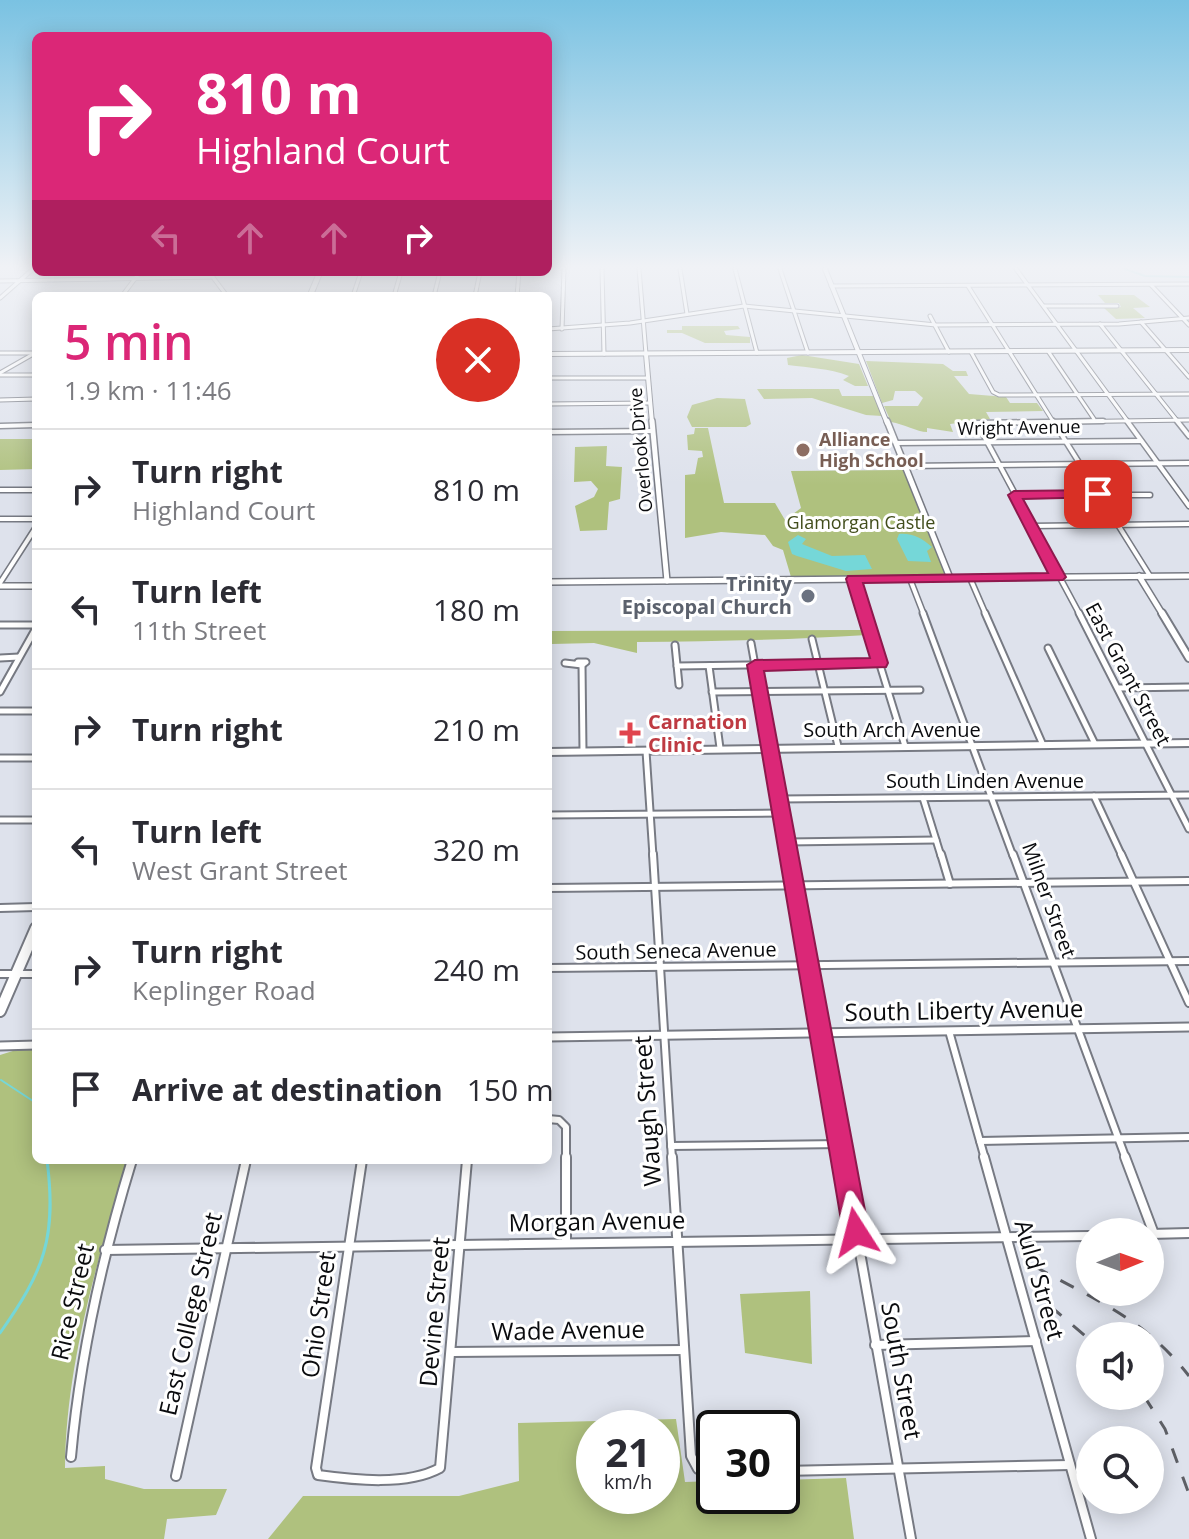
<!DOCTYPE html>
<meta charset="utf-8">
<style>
:root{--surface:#fff;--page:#f2f2f3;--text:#2b2b33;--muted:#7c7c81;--line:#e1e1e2;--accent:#db2777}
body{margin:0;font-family:"Open Sans",sans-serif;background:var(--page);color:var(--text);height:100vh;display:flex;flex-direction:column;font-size:30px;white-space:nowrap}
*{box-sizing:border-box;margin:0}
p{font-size:26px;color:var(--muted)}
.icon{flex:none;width:44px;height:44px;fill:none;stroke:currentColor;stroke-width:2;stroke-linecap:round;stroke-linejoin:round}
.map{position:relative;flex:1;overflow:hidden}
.details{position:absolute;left:32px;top:292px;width:520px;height:872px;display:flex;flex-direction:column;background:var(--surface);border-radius:12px;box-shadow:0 4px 20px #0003}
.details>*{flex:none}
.banner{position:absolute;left:32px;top:32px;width:520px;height:244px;border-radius:12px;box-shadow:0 4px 20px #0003;background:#db2777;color:#fff;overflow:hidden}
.needle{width:52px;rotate:89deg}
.fabs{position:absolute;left:1076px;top:1218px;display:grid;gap:16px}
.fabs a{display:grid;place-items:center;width:88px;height:88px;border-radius:50%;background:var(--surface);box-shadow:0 4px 20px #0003;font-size:40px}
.speed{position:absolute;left:576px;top:1410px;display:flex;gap:16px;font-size:40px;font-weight:700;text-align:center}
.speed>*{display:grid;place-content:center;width:104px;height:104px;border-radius:50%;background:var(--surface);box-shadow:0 4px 20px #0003;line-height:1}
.speed small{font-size:20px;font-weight:400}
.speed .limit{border:4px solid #111;border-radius:12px;background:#fff;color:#111}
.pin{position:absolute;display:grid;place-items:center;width:68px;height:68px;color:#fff;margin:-34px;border-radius:16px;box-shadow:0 4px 12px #0006}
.me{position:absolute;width:88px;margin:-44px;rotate:351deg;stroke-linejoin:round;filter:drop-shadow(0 0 6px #0008)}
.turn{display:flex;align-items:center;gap:28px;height:168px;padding:0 32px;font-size:36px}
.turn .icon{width:104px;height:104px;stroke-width:2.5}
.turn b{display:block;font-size:56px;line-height:68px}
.lanes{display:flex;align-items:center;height:76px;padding:0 32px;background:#0003;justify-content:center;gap:40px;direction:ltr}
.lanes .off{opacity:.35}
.round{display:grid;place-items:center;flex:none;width:84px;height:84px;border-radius:42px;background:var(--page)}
.headline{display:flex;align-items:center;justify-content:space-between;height:136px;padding:0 32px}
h1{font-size:48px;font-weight:600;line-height:60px;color:var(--accent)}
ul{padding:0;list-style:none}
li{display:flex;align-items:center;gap:24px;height:120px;padding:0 32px;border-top:2px solid var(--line)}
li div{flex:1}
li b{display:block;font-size:30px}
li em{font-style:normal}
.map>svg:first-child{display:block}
</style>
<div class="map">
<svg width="1189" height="1539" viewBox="0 0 1189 1539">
<rect width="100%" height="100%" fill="#dee2ec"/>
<g fill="#afc17e" fill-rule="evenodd">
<polygon points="1098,295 1134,295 1150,307 1133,308 1145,318 1116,319 1104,308 1121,307 1119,303 1105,303"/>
<polygon points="682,326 738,326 740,329 724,331 726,335 750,337 750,343 705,343 682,333 667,333 667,330 682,330"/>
<path d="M802,355L859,364L868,386H855L843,380L849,376C828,368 810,368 788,365L787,358Z"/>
<path d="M866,361L943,364L953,371H966L968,376H954L969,394L1006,397L1010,403H1037L1043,411L986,412L990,419L950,424L953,432L927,428V432C917,432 904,424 891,422L884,406H918L923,398L915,391H895L893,400L882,403Z"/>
<polygon points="757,389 839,389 842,396 874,396 882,416 866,415 812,398 764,399"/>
<polygon points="717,398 745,399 751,424 746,427 692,427 687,417 692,405"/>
<polygon points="695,428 708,428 724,503 775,503 785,520 801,508 791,471 904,470 946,576 791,577 783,550 773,546 765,535 721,532 685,538 685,475 695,474 698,458 703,457 702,451 688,450 687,435 694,434"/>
<polygon points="0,439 36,439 36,469 0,470"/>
<polygon points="607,446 606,466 622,467 620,499 609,502 607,530 580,531 575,506 594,497 598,489 591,481 574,482 575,447"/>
<path d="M864,630L867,635C790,640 714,641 637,642V653L594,643L552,644L548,679V631Z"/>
<path d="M16,1050H36V1160H127C98,1260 66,1363 65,1468L105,1466V1479L144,1489H227L216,1515L167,1519L164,1539H0V1055Z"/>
<polygon points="810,1291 812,1364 745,1353 740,1294"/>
<path d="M676,1419L685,1482L714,1481V1496H782V1480L846,1478L854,1539H268L303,1496H459L519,1481L518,1423ZM594,1428H662V1496H594Z"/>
</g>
<g fill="#75d7d8">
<path d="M899,534C913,533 921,538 932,547L927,551L931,562L908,561L897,539Z"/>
<polygon points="798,535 806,539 802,544 832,556 865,555 872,569 846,571 797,556 792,554 788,542"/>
</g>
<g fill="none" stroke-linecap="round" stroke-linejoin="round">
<g stroke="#75d7d8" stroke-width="2">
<polyline points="1125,269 1145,276 1189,277"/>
<polyline points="1,1080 36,1103"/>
</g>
<path stroke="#75d7d8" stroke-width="3" d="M0,1333C44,1271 57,1238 47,1160"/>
<g stroke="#777a83" stroke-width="5">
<g id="minor-far4">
<polyline points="602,269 604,354"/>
<polyline points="639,269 646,354"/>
<polyline points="680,269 687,314"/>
<polyline points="735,269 757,353"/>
<polyline points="780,269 808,353"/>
<polyline points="1016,269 1129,423"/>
<polyline points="209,272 227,296"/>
<polyline points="0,281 213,277"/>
<polyline points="1151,285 1189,325"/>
<polyline points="831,286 1189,284"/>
<polyline points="968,286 1054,423"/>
<polyline points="122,296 140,272"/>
<polyline points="272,296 310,296"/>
<polyline points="353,296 361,272"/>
<polyline points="394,296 401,272"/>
<polyline points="434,296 440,272"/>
<polyline points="475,296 480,272"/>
<polyline points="517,296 519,272"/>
<polyline points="0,298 33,269"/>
<polyline points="1044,306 1117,306"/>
<polyline points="930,316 949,352"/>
<polyline points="1141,322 1189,377"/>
<polyline points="1100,324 1179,423"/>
<polyline points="548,329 630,323 744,306 936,325 1119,324 1189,318"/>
<polyline points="562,329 564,269"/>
<polyline points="1048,351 1094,419"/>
<polyline points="971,352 993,392 999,395 1189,394"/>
<polyline points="0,353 35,353"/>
<polyline points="0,373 35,353"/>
<polyline points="0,375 36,375"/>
<polyline points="548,378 648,378"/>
<polyline points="0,400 36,399"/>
<polyline points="548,404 650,403"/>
<polyline points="977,423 1189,420"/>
</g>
</g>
<g stroke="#777a83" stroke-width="7">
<g id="minor-far3">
<polyline points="1053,421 1150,576"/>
<polyline points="1127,421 1189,506"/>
<polyline points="1177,421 1189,436"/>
<polyline points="0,426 36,425"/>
<polyline points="548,432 653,431"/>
<polyline points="896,443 1141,441"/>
<polyline points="905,466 1189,463"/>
<polyline points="0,490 36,490"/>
<polyline points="1015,495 1150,495"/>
<polyline points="0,519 36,519"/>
<polyline points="1031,526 1189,524"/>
<polyline points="970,578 986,615"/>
<polyline points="854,579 865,615"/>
<polyline points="910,579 924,615"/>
<polyline points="0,583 36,527"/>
<polyline points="1080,615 977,423 1103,421"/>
</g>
</g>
<g stroke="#777a83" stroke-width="9">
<g id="minor-far2">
<polyline points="864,613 905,746"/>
<polyline points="923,613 1013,856"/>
<polyline points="985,613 1043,745"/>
<polyline points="1079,613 1189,829"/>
<polyline points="0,625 36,625"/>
<polyline points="812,639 838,746"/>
<polyline points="751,643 789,856"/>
<polyline points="675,645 679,685"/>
<polyline points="1048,648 1095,744"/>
<polyline points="0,658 19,657"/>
<polyline points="565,663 582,665 586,662 578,662"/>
<polyline points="582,665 583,751"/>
<polyline points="677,666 880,663"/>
<polyline points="709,666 720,748"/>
<polyline points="1119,688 1189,687"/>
<polyline points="0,692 36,628"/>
<polyline points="712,692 920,690"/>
<polyline points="0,711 36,711"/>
<polyline points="646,751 653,856"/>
<polyline points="0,758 36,758"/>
<polyline points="1094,796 1122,856"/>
<polyline points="923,798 941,856"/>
<polyline points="780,799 1189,795"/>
<polyline points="548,815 782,813"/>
<polyline points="0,820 36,820"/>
<polyline points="787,842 936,840"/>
</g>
</g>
<g stroke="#777a83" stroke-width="10">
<g id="minor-far1">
<polyline points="653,854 672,1159"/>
<polyline points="789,854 843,1159"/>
<polyline points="941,854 950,884"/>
<polyline points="1013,854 1126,1159"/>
<polyline points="1121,854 1189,1003"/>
<polyline points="548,888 1189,881"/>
<polyline points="0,908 36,907"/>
<polyline points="548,968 1189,961"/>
<polyline points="0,974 36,974"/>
<polyline points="949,1031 985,1159"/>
<polyline points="548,1119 559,1120 566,1127 566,1159"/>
<polyline points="980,1141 1189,1137"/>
<polyline points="671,1146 842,1144"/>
</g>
</g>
<g stroke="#777a83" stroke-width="12">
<g id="minor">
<polyline points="566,1157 566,1242"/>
<polyline points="672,1157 691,1456 698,1469 714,1472"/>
<polyline points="843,1157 911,1539"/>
<polyline points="984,1157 1091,1539"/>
<polyline points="1125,1157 1154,1234"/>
<path d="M362,1160L316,1468L318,1475C354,1480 407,1486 440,1468L467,1160"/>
<polyline points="1150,1234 1189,1233"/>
<polyline points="105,1250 1090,1236"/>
<polyline points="875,1345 1036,1341"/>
<polyline points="452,1352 684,1350"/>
<path d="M71,1457C80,1355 102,1258 132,1160"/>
<polyline points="782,1471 1070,1465"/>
<polyline points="176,1476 246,1160"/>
</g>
</g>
<g stroke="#777a83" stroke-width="6">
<g id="tertiary-far3">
<polyline points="825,269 887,423"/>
<polyline points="548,354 1189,350"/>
<polyline points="646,354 652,423"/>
</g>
</g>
<g stroke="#777a83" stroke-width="8">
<g id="tertiary-far2">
<polyline points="652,421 667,581"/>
<polyline points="887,421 950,578"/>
<polyline points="1139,576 1163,615"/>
</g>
</g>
<g stroke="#777a83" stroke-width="10">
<g id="tertiary-far1">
<polyline points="1162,613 1189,658"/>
<polyline points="548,752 1189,743"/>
</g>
</g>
<g stroke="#777a83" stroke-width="11">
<g id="tertiary">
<polyline points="548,1037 1189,1027"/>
<polyline points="0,1046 36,1045"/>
</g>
</g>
<g stroke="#777a83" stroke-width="8">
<g id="secondary">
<polyline points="548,582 1189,576"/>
<polyline points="0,586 36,586"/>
</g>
</g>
<g stroke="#777a83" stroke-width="7">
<polyline id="trunk-far1" points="310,296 320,272"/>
</g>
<g stroke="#777a83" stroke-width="14">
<polyline id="trunk" points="0,1011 36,928"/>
</g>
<use href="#minor-far4" stroke="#fff" stroke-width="3"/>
<use href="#minor-far3" stroke="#fff" stroke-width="4"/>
<use href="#minor-far2" stroke="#fff" stroke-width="5"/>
<use href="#minor-far1" stroke="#fff" stroke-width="6"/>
<use href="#minor" stroke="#fff" stroke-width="8"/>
<use href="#tertiary-far3" stroke="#fff" stroke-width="4"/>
<use href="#tertiary-far2" stroke="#fff" stroke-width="5"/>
<use href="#tertiary-far1" stroke="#fff" stroke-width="6"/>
<use href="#tertiary" stroke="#fff" stroke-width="7"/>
<use href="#secondary" stroke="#fff" stroke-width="5"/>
<use href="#trunk-far1" stroke="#fff" stroke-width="5"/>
<use href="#trunk" stroke="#fff" stroke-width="10"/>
<g stroke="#5d5f65" stroke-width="3" stroke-dasharray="15 15" stroke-linecap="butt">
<path d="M1034,1266C1096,1301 1143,1317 1189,1376"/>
<polyline points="1050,1306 1090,1340"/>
<polyline points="1144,1396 1165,1429 1189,1494"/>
</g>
</g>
<linearGradient id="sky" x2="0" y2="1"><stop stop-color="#7ac2e2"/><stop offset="0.55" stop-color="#f0f2f6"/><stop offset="1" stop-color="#f0f2f6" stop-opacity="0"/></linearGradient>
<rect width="1189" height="485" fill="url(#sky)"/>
<polygon fill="#db2777" stroke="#8e194d" stroke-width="2" points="1098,490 1105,494 1103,497 1023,499 1066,577 1063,580 863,583 888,663 886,667 764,671 869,1232 865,1241 856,1245 847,1241 843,1232 747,665 755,660 870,658 846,579 848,576 1048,573 1008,495 1014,491"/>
<circle fill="#8d6e63" stroke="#fff" stroke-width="3" cx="803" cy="450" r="8"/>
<circle fill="#6b7280" stroke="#fff" stroke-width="3" cx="808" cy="596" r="8"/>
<path fill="#e0444e" stroke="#fff" stroke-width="3" d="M626 721h8v8h8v8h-8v8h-8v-8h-8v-8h8z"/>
<g text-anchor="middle" stroke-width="6" stroke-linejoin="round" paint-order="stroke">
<g font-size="18" fill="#0a0b0e" stroke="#fff">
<text transform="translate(1019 428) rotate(-1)" y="6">Wright Avenue</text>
<text transform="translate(641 450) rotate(-95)" y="6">Overlook Drive</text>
</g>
<g font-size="18" font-weight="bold" fill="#785e54" stroke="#fff" text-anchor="start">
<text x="819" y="446">Alliance<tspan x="819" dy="21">High School</tspan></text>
</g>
<g font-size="18" fill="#414d1b" stroke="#fff">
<text x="861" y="529">Glamorgan Castle</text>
</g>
<g font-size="20" font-weight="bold" fill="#5b616d" stroke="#fff" text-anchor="end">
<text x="792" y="591">Trinity<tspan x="792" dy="23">Episcopal Church</tspan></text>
</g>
<g font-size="20" fill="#0a0b0e" stroke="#fff">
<text transform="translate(1128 674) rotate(62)" y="7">East Grant Street</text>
<text x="892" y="737">South Arch Avenue</text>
<text x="985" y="788">South Linden Avenue</text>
<text transform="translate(1049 900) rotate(70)" y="7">Milner Street</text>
<text transform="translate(676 951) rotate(-1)" y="7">South Seneca Avenue</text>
</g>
<g font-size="20" font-weight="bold" fill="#be3a42" stroke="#fff" text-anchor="start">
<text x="648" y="729">Carnation<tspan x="648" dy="23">Clinic</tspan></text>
</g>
<g font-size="24" fill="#0a0b0e" stroke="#fff">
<text transform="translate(964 1011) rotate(-1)" y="8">South Liberty Avenue</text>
<text transform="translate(648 1111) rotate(-94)" y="8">Waugh Street</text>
<text transform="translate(597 1222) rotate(-1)" y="8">Morgan Avenue</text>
<text transform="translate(1039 1280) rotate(74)" y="8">Auld Street</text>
<text transform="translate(73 1302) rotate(-77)" y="8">Rice Street</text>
<text transform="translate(435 1312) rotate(-85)" y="8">Devine Street</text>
<text transform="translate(191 1314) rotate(-77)" y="8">East College Street</text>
<text transform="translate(319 1315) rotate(-82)" y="8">Ohio Street</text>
<text transform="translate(568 1331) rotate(-1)" y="8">Wade Avenue</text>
<text transform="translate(901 1371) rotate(80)" y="8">South Street</text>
</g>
</g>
</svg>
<div class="fabs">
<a><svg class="needle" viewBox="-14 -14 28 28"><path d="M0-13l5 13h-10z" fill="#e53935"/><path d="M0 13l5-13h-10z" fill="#7c7c81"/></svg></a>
<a><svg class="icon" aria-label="sound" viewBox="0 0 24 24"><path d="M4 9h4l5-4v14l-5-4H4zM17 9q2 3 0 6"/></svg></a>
<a><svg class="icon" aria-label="search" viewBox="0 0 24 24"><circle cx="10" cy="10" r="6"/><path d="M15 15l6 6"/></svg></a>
</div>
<div class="speed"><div>21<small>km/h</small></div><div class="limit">30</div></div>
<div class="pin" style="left:1098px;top:494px;background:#d93025"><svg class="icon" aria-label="arrive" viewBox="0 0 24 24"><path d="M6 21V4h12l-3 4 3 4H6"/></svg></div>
<svg class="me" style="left:856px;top:1232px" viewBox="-20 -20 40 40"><path d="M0-17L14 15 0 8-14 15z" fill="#db2777" stroke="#fff" stroke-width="4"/></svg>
<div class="banner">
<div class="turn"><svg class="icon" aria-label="right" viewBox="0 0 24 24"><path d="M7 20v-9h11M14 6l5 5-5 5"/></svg><div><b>810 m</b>Highland Court</div></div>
<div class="lanes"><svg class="icon off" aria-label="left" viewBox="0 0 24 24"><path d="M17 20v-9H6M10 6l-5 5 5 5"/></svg><svg class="icon off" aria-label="ahead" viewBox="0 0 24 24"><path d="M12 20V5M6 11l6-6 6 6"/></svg><svg class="icon off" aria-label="ahead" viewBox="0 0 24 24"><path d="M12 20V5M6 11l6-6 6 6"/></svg><svg class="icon" aria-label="right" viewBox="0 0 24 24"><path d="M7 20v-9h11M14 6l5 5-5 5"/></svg></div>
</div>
<section class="details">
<div class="headline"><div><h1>5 min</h1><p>1.9 km · 11:46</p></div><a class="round" style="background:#d93025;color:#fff"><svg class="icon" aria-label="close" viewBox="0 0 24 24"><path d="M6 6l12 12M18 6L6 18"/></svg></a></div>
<ul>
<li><svg class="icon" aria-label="right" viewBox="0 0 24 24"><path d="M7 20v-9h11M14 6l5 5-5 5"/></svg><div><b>Turn right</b><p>Highland Court</p></div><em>810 m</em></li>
<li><svg class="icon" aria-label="left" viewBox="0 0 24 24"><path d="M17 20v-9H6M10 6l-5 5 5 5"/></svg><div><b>Turn left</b><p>11th Street</p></div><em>180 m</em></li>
<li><svg class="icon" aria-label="right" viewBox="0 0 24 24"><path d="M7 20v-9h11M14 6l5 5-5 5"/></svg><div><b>Turn right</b></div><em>210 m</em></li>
<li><svg class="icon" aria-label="left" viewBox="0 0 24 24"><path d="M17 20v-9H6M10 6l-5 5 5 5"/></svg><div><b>Turn left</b><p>West Grant Street</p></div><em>320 m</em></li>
<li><svg class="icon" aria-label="right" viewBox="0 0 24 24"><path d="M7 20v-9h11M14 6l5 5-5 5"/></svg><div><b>Turn right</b><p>Keplinger Road</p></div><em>240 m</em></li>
<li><svg class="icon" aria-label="arrive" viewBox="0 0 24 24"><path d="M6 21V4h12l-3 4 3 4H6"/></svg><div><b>Arrive at destination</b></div><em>150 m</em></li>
</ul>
</section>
</div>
